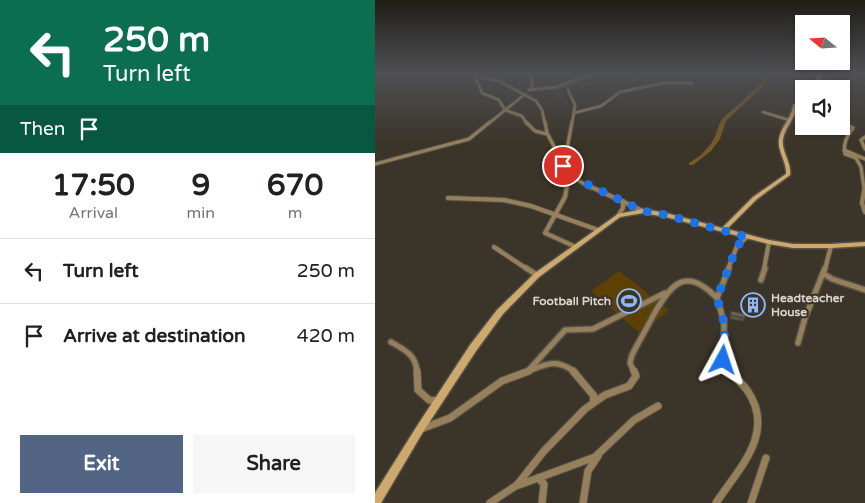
<!DOCTYPE html>
<style>
:root{--surface:#fff;--page:#f6f6f6;--text:#202124;--muted:#757577;--line:#e0e0e0;--accent:#526585}
body{margin:0;font-family:"Varela Round",sans-serif;background:var(--page);color:var(--text);height:100vh;display:flex;flex-direction:column;font-size:19px;white-space:nowrap}
*{box-sizing:border-box;margin:0}
p{font-size:16px;color:var(--muted)}
.icon{flex:none;width:28px;height:28px;fill:none;stroke:currentColor;stroke-width:2;stroke-linecap:round;stroke-linejoin:round}
.map{position:relative;flex:1;overflow:hidden}
.side{display:flex;flex-direction:column;background:var(--surface);width:375px}
.side>*{flex:none}
.guide{background:#0b6e4f;color:#fff;overflow:hidden}
.needle{width:32px;rotate:288deg}
.tools{position:absolute;left:420px;top:15px;display:grid;gap:10px}
.tools a{display:grid;place-items:center;width:55px;height:55px;border-radius:0px;background:var(--surface);box-shadow:0 1px 4px #0004;font-size:25px}
.pin{position:absolute;display:grid;place-items:center;width:42px;height:42px;color:#fff;margin:-21px;border:2px solid #fff;border-radius:50%;box-shadow:0 1px 5px #0007}
.me{position:absolute;width:55px;margin:-28px;rotate:5deg;stroke-linejoin:round;filter:drop-shadow(0 0 4px #0008)}
.turn{display:flex;align-items:center;gap:18px;height:105px;padding:0 20px;font-size:22px}
.turn .icon{width:65px;height:65px;stroke-width:2.5}
.turn b{display:block;font-size:35px;line-height:42px}
.then{display:flex;align-items:center;height:48px;padding:0 20px;background:#0003;gap:10px;font-size:19px}
.eta{display:flex;justify-content:space-evenly;align-items:center;height:85px;text-align:center}
.eta b{font-size:30px;font-weight:800;line-height:35px}
.button{display:flex;gap:10px;margin-top:auto;padding:10px 20px}
.button a{flex:1;height:58px;border-radius:0px;background:var(--accent);color:#fff;font-size:20px;font-weight:800;line-height:58px;text-align:center}
.button a+a{background:var(--page);color:var(--text)}
ul{padding:0;list-style:none}
li{display:flex;align-items:center;gap:15px;height:65px;padding:0 20px;border-top:1px solid var(--line)}
li div{flex:1}
li b{display:block;font-size:19px}
li em{font-style:normal}
main{display:flex;flex:1;min-height:0}
.map>svg:first-child{display:block}
</style>
<main>
<section class="side">
<div class="guide">
<div class="turn"><svg class="icon" aria-label="left" viewBox="0 0 24 24"><path d="M17 20v-9H6M10 6l-5 5 5 5"/></svg><div><b>250 m</b>Turn left</div></div>
<div class="then">Then<svg class="icon" aria-label="arrive" viewBox="0 0 24 24"><path d="M6 21V4h12l-3 4 3 4H6"/></svg></div>
</div>
<div class="eta">
<div><b>17:50</b><p>Arrival</p></div>
<div><b>9</b><p>min</p></div>
<div><b>670</b><p>m</p></div>
</div>
<ul>
<li><svg class="icon" aria-label="left" viewBox="0 0 24 24"><path d="M17 20v-9H6M10 6l-5 5 5 5"/></svg><div><b>Turn left</b></div><em>250 m</em></li>
<li><svg class="icon" aria-label="arrive" viewBox="0 0 24 24"><path d="M6 21V4h12l-3 4 3 4H6"/></svg><div><b>Arrive at destination</b></div><em>420 m</em></li>
</ul>
<div class="button"><a>Exit</a><a>Share</a></div>
</section>
<div class="map">
<svg width="490" height="503" viewBox="0 0 490 503">
<rect width="100%" height="100%" fill="#3b3429"/>
<polygon fill="#5d4003" points="244,271 294,310 266,334 216,291"/>
<g fill="none" stroke-linecap="round" stroke-linejoin="round">
<g stroke="#765927" stroke-width="1">
<polyline points="452,73 482,80 490,84"/>
<polyline points="193,105 178,90 203,84 262,80 267,78 266,75 271,74 310,73"/>
</g>
<polygon fill="#765927" fill-rule="evenodd" points="397,73 401,73 391,80 390,84 351,121 345,139 336,151 318,165 314,165 314,163 326,155 335,145 339,139 344,125 347,119 387,83 388,79"/>
<g stroke="#575147" stroke-width="4">
<g id="street-far4">
<polyline points="85,73 124,81 161,101 167,110 170,124"/>
<polyline points="152,73 157,79 157,88 154,90"/>
<polyline points="100,76 107,93 124,100 130,110 147,116 152,124"/>
<polyline points="154,90 181,87 220,73"/>
<polyline points="193,90 200,105 197,124"/>
<polyline points="420,105 429,108"/>
<polyline points="388,112 414,120"/>
<polyline points="199,113 226,106 245,92 289,83 317,83"/>
<polyline points="466,122 469,124"/>
<polyline points="113,124 150,94"/>
</g>
</g>
<g stroke="#575147" stroke-width="5">
<g id="street-far3">
<polyline points="151,122 160,131 172,134"/>
<polyline points="170,122 172,133 194,175 216,188"/>
<path d="M467,122L478,128C472,136 468,143 470,154L481,158L486,167L489,188"/>
<polyline points="490,137 486,140 490,149"/>
<polyline points="469,150 490,159"/>
<polyline points="0,164 94,139 115,122"/>
<polyline points="189,165 197,122"/>
<polyline points="192,188 194,175"/>
</g>
</g>
<g stroke="#575147" stroke-width="6">
<g id="street-far2">
<polyline points="192,186 190,197 170,233 201,247"/>
<polyline points="214,186 268,211"/>
<polyline points="490,186 487,203 490,212"/>
<polyline points="73,198 129,200 156,206 223,230"/>
<polyline points="243,216 248,208 248,201"/>
<polyline points="119,247 152,269"/>
<polyline points="353,269 362,246 372,237"/>
<polyline points="389,269 394,242"/>
<polyline points="450,269 456,246"/>
</g>
</g>
<g stroke="#575147" stroke-width="8">
<g id="street-far1">
<polyline points="151,268 162,275"/>
<polyline points="354,268 342,298 349,322 349,366 355,372"/>
<polyline points="449,274 457,279 490,290"/>
<polyline points="386,280 390,268"/>
<path d="M16,342C30,350 41,355 42,372"/>
<polyline points="423,343 430,318 450,268"/>
<polyline points="153,371 190,330 218,329 290,293"/>
<path d="M151,372C172,364 180,358 200,372"/>
<path d="M259,372L255,363L257,355C264,341 272,328 279,314C297,283 311,266 342,298"/>
</g>
</g>
<g stroke="#575147" stroke-width="9">
<g id="street">
<polyline points="42,371 43,390 54,400 64,401"/>
<polyline points="198,371 219,396 218,403"/>
<polyline points="46,429 75,418 127,381 154,371"/>
<polyline points="163,478 169,484 167,503"/>
<polyline points="144,485 220,457 259,420 283,406"/>
<polyline points="115,503 142,485 169,451 210,409 230,395 254,386 261,376 259,371"/>
<polyline points="208,503 213,471 223,456"/>
<path d="M341,503C363,469 402,433 372,390C367,383 360,377 353,371"/>
<polyline points="376,503 391,458"/>
</g>
</g>
<g stroke="#575147" stroke-width="3">
<g id="secondary">
<polygon points="444,73 448,73 441,89 437,89"/>
<path d="M428,97H429V100L422,105C421,118 410,127 408,139C406,152 417,162 415,175L382,199L352,229L394,240L418,244H456L490,242V246L456,248H418L394,244L291,217L268,213L245,217L164,277L128,314L101,351L48,432L6,503H0V493L42,426L95,345L122,310L160,273L243,214L268,209L291,213L347,228L378,197L411,174C412,162 402,151 404,139C406,126 417,118 418,105Z"/>
</g>
</g>
<use href="#street-far4" stroke="#96805c" stroke-width="2.5"/>
<use href="#street-far3" stroke="#96805c" stroke-width="3"/>
<use href="#street-far2" stroke="#96805c" stroke-width="4"/>
<use href="#street-far1" stroke="#96805c" stroke-width="5"/>
<use href="#street" stroke="#96805c" stroke-width="7"/>
<use href="#secondary" fill="#cda96e" fill-rule="evenodd"/>
</g>
<g fill="#5a5349">
<polygon points="376,296 382,299 379,307 373,304"/>
<polygon points="356,311 370,318 368,321 355,319"/>
</g>
<g fill="#696155" stroke="#4a443c">
<polygon points="376,296 382,299 381,303 374,300"/>
<polygon points="356,311 370,314 370,318 356,315"/>
</g>
<linearGradient id="sky" x2="0" y2="1"><stop stop-color="#201d17"/><stop offset="0.51" stop-color="#4f5054"/><stop offset="1" stop-color="#4f5054" stop-opacity="0"/></linearGradient>
<rect width="490" height="143" fill="url(#sky)"/>
<g fill="none" stroke-linecap="round" stroke-linejoin="round">
<polyline stroke="#1a73e8" stroke-width="9" stroke-dasharray="0 16.2" points="188,166 197,177 268,211 291,215 372,237 362,246 342,298 349,322 350,349 348,360"/>
</g>
<defs>
<g id="stadium-ring" transform="scale(1.25)"><circle r="9.5" fill="#3b3429" stroke="#8eb9fc" stroke-width="1.5"/><path d="M0-5a6.5 5 0 1 0 0 10a6.5 5 0 1 0 0-10ZM-3.5-1.8h7v3.6h-7Z" fill="#8eb9fc"/></g>
<g id="building-ring" transform="scale(1.25)"><circle r="9.5" fill="#3b3429" stroke="#8eb9fc" stroke-width="1.5"/><path d="M-4-6H4V6H1V3H-1V6H-4ZM-2.5-4.3h1.7v1.8h-1.7ZM.8-4.3h1.7v1.8H.8ZM-2.5-1h1.7V.8h-1.7ZM.8-1h1.7V.8H.8Z" fill="#8eb9fc"/></g>
</defs>
<g fill-rule="evenodd">
<use href="#stadium-ring" x="254" y="301"/>
<use href="#building-ring" x="378" y="305"/>
</g>
<g text-anchor="middle" stroke-width="4.5" stroke-linejoin="round" paint-order="stroke">
<g font-size="12" font-weight="bold" fill="#d9d5ce" stroke="#3b3429" text-anchor="start">
<text x="396" y="302">Headteacher<tspan x="396" dy="14">House</tspan></text>
<text x="236" y="305" text-anchor="end">Football Pitch</text>
</g>
</g>
</svg>
<div class="tools">
<a><svg class="needle" viewBox="-14 -14 28 28"><path d="M0-13l5 13h-10z" fill="#e53935"/><path d="M0 13l5-13h-10z" fill="#757577"/></svg></a>
<a><svg class="icon" aria-label="sound" viewBox="0 0 24 24"><path d="M4 9h4l5-4v14l-5-4H4zM17 9q2 3 0 6"/></svg></a>
</div>
<div class="pin" style="left:188px;top:166px;background:#d93025"><svg class="icon" aria-label="arrive" viewBox="0 0 24 24"><path d="M6 21V4h12l-3 4 3 4H6"/></svg></div>
<svg class="me" style="left:348px;top:360px" viewBox="-20 -20 40 40"><path d="M0-17L14 15 0 8-14 15z" fill="#1a73e8" stroke="#fff" stroke-width="4"/></svg>
</div>
</main>
